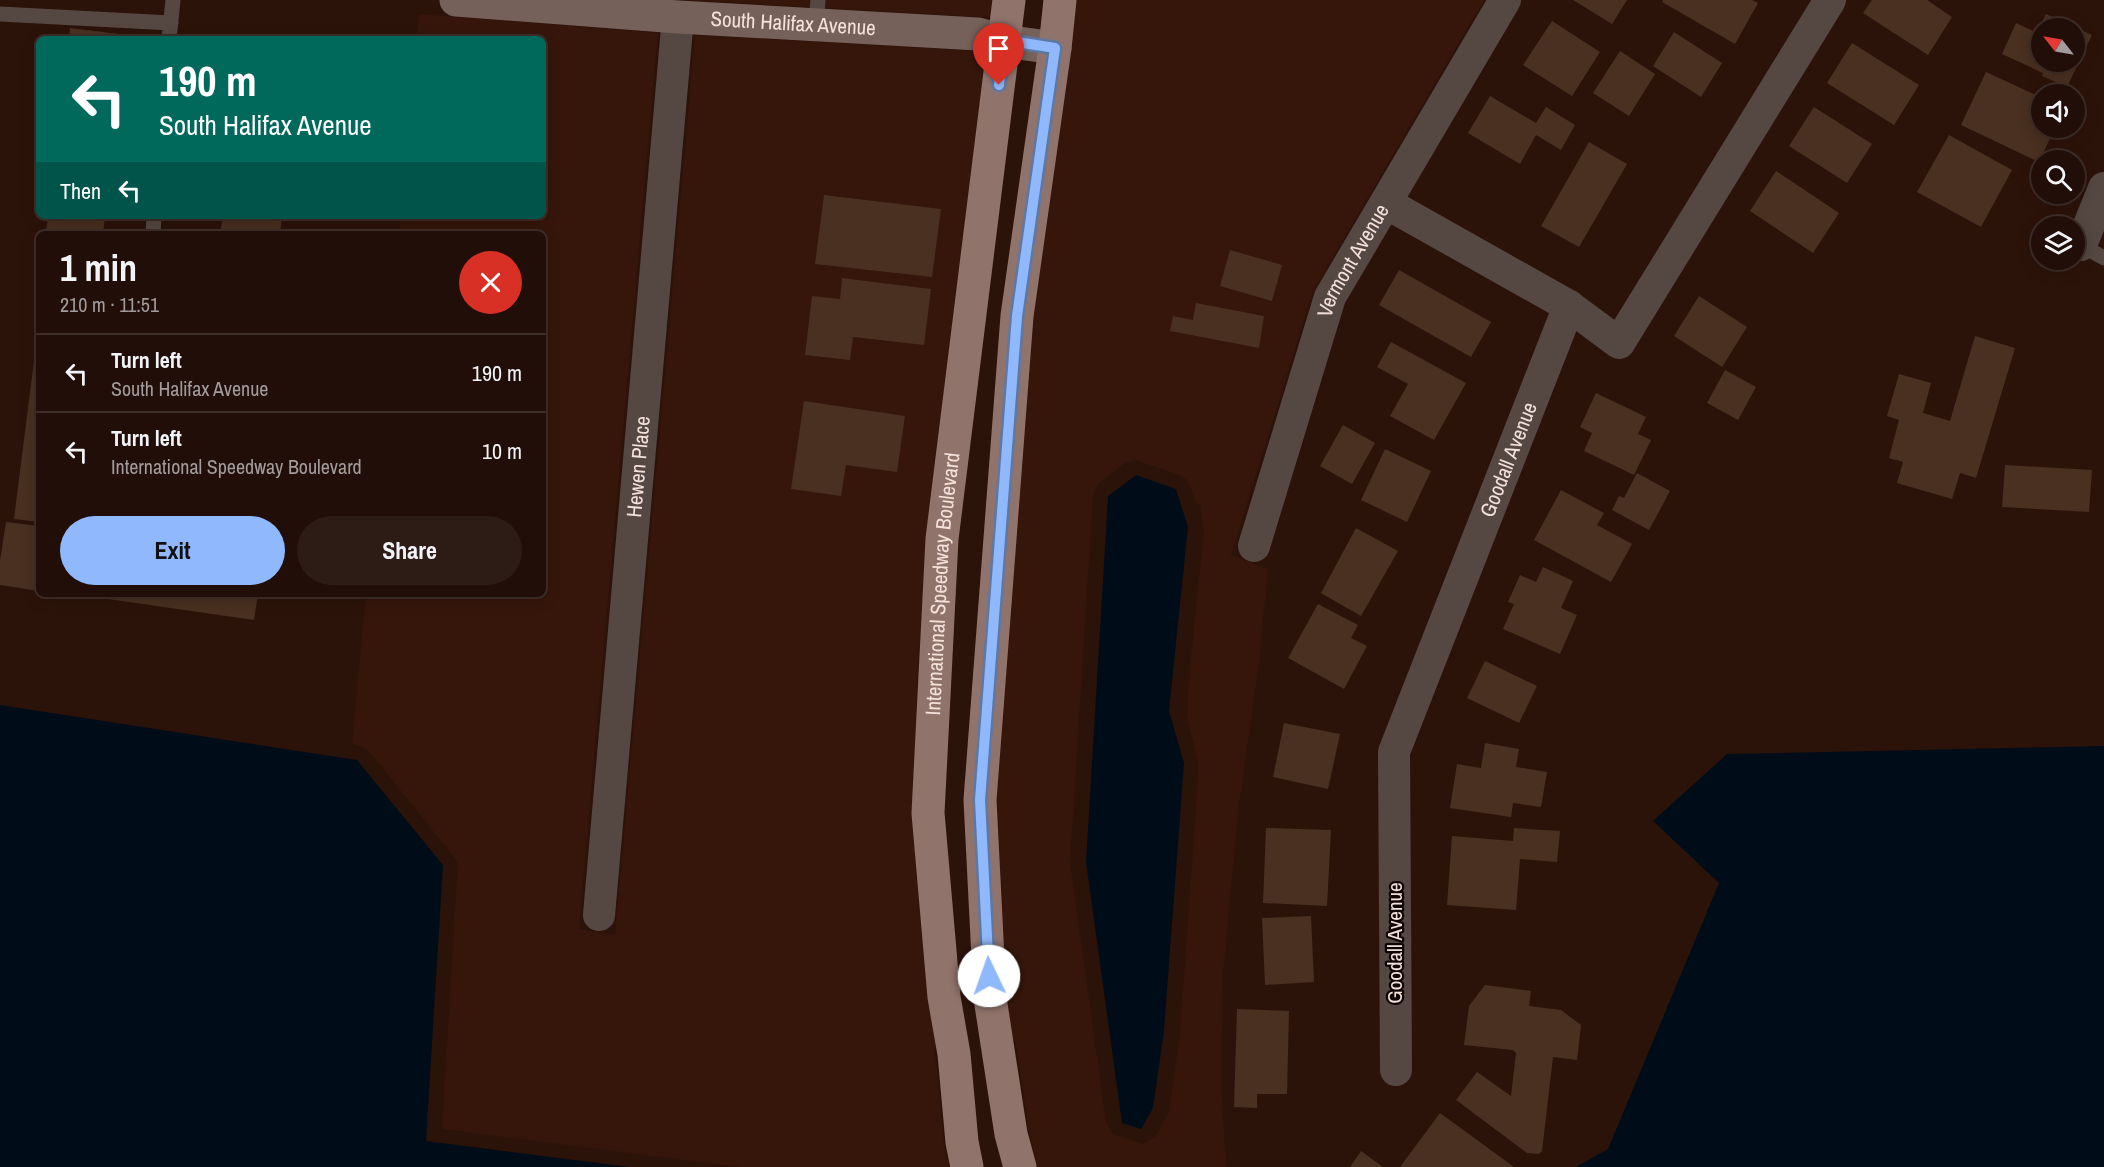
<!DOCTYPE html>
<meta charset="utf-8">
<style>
:root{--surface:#210e08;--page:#2d1c16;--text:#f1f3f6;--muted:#a29c9c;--line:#3e2e29;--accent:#90b8fd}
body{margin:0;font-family:"Archivo Narrow",sans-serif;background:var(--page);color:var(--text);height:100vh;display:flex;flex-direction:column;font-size:22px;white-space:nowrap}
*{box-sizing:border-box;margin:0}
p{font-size:20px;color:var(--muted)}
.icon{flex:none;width:33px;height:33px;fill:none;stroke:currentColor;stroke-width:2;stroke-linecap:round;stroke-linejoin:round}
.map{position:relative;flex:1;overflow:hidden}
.drawer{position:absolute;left:36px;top:231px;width:510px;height:366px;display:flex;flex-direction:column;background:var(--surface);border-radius:9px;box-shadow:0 3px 15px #0003,0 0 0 2px var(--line)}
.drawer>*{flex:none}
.banner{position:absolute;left:36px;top:36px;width:510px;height:183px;border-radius:9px;box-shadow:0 3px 15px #0003,0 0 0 2px var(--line);background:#00695c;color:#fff;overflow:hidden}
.needle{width:39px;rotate:301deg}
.fabs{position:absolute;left:2031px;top:18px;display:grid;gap:12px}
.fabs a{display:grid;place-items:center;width:54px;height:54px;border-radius:50%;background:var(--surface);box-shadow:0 3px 15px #0003,0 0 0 2px var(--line);font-size:30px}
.pin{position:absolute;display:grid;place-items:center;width:51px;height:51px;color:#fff;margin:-62px -26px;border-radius:50% 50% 50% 0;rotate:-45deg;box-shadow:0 0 6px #0007}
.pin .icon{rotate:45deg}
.me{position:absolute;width:66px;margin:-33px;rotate:357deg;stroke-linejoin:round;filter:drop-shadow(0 0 4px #0008)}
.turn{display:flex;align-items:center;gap:21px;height:126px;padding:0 24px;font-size:27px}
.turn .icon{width:78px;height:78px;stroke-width:2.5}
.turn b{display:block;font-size:42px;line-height:51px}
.then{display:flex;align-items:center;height:57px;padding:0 24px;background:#0003;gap:12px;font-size:22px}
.round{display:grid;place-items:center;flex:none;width:63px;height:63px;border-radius:32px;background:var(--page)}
.overview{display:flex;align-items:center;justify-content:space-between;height:102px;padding:0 24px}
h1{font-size:36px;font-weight:700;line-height:45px}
.action{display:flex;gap:12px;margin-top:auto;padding:12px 24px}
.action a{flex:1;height:69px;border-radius:36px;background:var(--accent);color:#111;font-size:24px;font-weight:700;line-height:69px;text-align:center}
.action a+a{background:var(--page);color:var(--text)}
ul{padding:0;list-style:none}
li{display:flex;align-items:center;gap:18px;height:78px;padding:0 24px;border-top:2px solid var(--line)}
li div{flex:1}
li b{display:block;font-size:22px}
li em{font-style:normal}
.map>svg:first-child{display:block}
</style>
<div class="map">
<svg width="2104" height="1167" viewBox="0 0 2104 1167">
<rect width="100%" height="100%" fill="#2c130a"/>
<g fill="#36160a" fill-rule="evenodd">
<polygon points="685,0 1018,0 1016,19"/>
<path d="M1056,0H1484L1313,291L1231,555L1267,569L1268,564L1260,655L1238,812L1223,973L1221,1084L1226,1167H1038L1029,1132L1016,1043L1011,1034L975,828ZM1135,460L1180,475L1188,481L1197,504L1201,506V515L1204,530L1191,658L1187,717L1199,765L1180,1033L1169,1112L1155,1137L1142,1144L1113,1134L1106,1123L1070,862L1093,494L1098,484L1125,463Z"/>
<polygon points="419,14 658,33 579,929 615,935 695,35 1012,53 950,552 935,1053 944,1143 949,1167 741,1167 442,1129 458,862 369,751 362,746 352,744 366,594 543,594 543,234 399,234 400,216 543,216 543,39 416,39"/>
</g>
<g fill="#000d18">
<polygon points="1136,475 1176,489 1188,527 1169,711 1184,763 1164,1031 1153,1108 1141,1129 1122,1123 1086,862 1108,496"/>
<polygon points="0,705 357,760 443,865 426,1141 629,1167 0,1167"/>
<polygon points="2104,746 2104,1167 1576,1167 1608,1149 1719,883 1653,821 1727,754"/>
</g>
<g fill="#493020" fill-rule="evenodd">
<polygon points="1573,0 1627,0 1612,24"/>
<polygon points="1663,0 1752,0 1758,3 1735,44 1662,2"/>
<polygon points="1872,0 1927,0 1952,17 1928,55 1863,13"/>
<path d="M2046,14L2092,35L2067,87L2042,76L2043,73L2002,54L2016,23L2037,33ZM2042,28H2074V62H2042Z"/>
<polygon points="1552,21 1600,52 1572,96 1523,65"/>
<polygon points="70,28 127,35 126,39 69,39"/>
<polygon points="1674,32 1722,63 1701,97 1653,66"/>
<polygon points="1852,43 1919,85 1894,125 1827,83"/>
<polygon points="1620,51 1655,74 1629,116 1593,93"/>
<polygon points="1986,72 2042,98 2042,128 2055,128 2039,162 1961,125"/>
<polygon points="1490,96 1536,123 1546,107 1575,125 1561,150 1536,135 1520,164 1468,133"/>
<polygon points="1814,107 1872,144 1847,183 1789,146"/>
<polygon points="1949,135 2012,170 1981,227 1917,192"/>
<polygon points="1589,142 1627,164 1579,247 1541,226"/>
<polygon points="1776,171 1839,213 1813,253 1750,211"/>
<polygon points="824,195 941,209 932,277 815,264"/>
<polygon points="48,216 105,216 103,234 71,234 46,231"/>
<polygon points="223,216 282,216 280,234 220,234"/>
<polygon points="1230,250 1282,265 1272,301 1220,286"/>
<polygon points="1399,270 1491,322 1471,357 1379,305"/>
<polygon points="842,278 931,289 924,345 853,337 850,360 805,355 812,296 840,299"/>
<polygon points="1699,296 1747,327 1722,367 1674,336"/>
<polygon points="1196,303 1264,316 1259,348 1170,331 1173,316 1193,320"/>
<polygon points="38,329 39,329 39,522 14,519"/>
<polygon points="1975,336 2015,348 1976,478 1960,473 1952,499 1897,483 1903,462 1889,458 1899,420 1887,416 1899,374 1931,383 1923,413 1950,421"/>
<polygon points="1391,342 1466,383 1434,440 1390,416 1408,384 1377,367"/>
<polygon points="1725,370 1756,387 1738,420 1707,403"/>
<polygon points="1596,393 1646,417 1638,434 1651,440 1634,475 1584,451 1592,433 1580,427"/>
<polygon points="804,401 905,416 897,472 846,465 841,496 791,489"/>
<polygon points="1343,425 1375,443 1352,484 1320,466"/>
<polygon points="1385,449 1431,471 1407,522 1361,500"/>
<polygon points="2005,465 2092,470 2089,512 2002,507"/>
<polygon points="1637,473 1670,491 1649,530 1612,510 1619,496 1624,498"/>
<polygon points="1561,490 1604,513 1597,525 1632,544 1611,582 1534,540"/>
<polygon points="6,522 39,526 39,591 0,585 0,561"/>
<polygon points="1356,528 1398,551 1361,616 1321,593"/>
<polygon points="1543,567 1573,581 1561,608 1577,615 1560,654 1503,629 1514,604 1508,602 1520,575 1536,582"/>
<polygon points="73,594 258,594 254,620"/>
<polygon points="1318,604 1358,625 1351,638 1367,646 1344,689 1288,658"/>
<polygon points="1485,661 1537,686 1519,723 1467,698"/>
<polygon points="1284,723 1340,734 1328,789 1273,777"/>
<polygon points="1485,743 1519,749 1516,767 1547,772 1541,807 1513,803 1511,817 1450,808 1457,764 1481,768"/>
<polygon points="1266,828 1331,830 1327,906 1263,903"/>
<polygon points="1514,828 1560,831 1557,862 1520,859 1516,910 1447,905 1452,836 1513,841"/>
<polygon points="1311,916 1314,982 1265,985 1262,918"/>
<polygon points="1485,985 1531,991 1529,1006 1561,1010 1581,1025 1577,1060 1553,1057 1542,1151 1539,1154 1527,1153 1456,1100 1477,1072 1511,1096 1516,1053 1513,1050 1464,1045 1469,1006"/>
<polygon points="1237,1009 1289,1011 1287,1094 1257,1094 1257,1108 1234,1107"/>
<polygon points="1440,1113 1514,1167 1400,1167"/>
<polygon points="1361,1151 1383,1167 1350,1167"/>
</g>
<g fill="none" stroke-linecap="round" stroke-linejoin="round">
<g stroke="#554843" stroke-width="15">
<polyline points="0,14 171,23"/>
<polyline points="816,25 818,0"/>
<polyline points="169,39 173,0"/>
<polyline points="153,234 154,216"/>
<polyline points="2081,245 2104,258"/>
</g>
<g stroke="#554843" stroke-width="32">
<polyline points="1386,203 1569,306 1619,343 1830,0"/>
<polyline points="2081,245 2104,188"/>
<path id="s1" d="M1254,546L1330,297L1505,0"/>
<path id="s2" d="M599,915L678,17"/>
<path id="s3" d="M1396,1070L1394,752L1569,306"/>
</g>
<path stroke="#76605a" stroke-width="33" id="s4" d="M456,0L678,17L978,34L1004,41L1055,48"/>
<g stroke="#90736b" stroke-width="33">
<path id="s5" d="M967,1167L962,1142L954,1054L944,997L928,813L942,539L1009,0"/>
<polyline points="1020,1167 1011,1134 990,998 980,800 1017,316 1055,48 1060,0"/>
</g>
</g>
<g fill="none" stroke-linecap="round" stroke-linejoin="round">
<g stroke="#5e78a4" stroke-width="15">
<polyline id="route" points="989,976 980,800 1017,316 1055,48 1004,40 999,85"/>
</g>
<use href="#route" stroke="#90b8fd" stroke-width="10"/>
</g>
<g text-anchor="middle" stroke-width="4.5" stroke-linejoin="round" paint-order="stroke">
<g font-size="21" fill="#f3e1da" stroke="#0d0402">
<text dy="7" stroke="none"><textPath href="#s4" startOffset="338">South Halifax Avenue</textPath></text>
<text dy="7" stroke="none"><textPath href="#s1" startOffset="303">Vermont Avenue</textPath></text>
<text dy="7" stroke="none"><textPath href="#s3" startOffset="632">Goodall Avenue</textPath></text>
<text dy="7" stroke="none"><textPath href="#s2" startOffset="450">Hewen Place</textPath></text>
<text dy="7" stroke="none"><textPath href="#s5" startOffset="586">International Speedway Boulevard</textPath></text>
<text transform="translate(1395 943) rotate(-90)" y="7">Goodall Avenue</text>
</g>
</g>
</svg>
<div class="fabs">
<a><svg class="needle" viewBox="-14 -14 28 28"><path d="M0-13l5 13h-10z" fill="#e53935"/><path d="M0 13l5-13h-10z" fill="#a29c9c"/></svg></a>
<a><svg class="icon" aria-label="sound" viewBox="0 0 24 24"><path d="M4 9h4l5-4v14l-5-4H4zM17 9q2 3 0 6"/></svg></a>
<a><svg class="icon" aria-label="search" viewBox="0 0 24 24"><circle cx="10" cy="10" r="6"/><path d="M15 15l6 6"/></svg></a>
<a><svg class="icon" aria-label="layers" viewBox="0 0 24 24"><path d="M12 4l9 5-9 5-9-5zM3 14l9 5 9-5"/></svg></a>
</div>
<div class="pin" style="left:999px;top:85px;background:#d93025"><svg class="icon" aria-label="arrive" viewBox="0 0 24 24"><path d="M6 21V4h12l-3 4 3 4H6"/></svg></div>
<svg class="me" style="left:989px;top:976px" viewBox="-20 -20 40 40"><circle r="19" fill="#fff"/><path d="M0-13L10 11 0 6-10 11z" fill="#90b8fd"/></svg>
<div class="banner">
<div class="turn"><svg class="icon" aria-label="left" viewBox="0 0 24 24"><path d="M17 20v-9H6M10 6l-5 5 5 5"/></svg><div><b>190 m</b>South Halifax Avenue</div></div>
<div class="then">Then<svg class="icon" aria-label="left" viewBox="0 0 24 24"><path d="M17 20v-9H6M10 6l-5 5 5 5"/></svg></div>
</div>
<section class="drawer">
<div class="overview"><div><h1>1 min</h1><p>210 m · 11:51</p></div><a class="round" style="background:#d93025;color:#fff"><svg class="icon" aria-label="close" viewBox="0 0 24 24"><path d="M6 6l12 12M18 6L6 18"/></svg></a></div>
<ul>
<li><svg class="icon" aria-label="left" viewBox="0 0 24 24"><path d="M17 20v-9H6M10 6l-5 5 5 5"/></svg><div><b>Turn left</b><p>South Halifax Avenue</p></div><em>190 m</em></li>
<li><svg class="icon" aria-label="left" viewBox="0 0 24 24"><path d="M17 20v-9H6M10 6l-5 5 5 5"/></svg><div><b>Turn left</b><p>International Speedway Boulevard</p></div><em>10 m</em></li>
</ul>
<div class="action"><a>Exit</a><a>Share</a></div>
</section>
</div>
